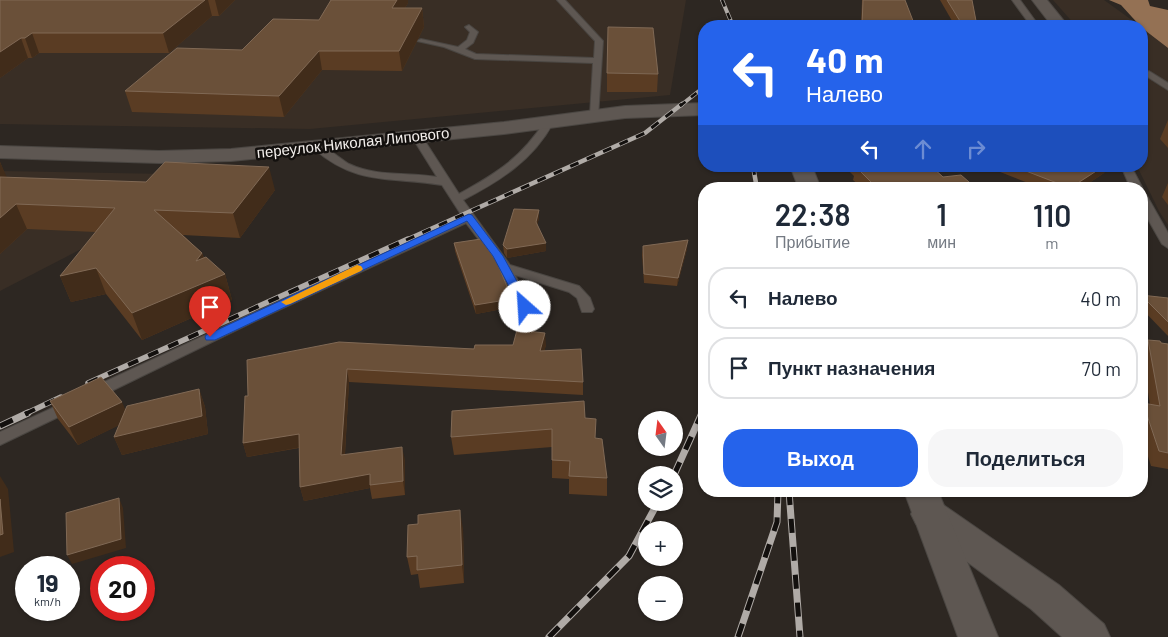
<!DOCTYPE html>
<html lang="ru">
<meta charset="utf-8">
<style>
:root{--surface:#fff;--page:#f6f6f7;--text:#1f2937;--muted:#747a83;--line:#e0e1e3;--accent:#2563eb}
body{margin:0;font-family:Barlow,sans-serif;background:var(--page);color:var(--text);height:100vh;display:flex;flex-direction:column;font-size:19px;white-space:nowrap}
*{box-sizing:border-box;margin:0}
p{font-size:16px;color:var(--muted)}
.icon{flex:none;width:28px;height:28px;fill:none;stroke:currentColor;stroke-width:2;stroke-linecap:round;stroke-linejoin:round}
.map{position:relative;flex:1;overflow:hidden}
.details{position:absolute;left:698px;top:182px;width:450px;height:315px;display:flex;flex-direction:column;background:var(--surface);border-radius:20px;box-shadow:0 1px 4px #0004}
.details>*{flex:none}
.guide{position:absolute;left:698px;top:20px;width:450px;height:152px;border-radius:20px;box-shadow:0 1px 4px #0004;background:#2563eb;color:#fff;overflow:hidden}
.needle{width:32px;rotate:346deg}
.tools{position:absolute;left:638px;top:411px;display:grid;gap:10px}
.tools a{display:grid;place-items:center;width:45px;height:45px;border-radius:50%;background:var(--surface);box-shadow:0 1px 4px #0004;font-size:25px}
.speed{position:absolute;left:15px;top:556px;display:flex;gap:10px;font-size:25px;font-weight:700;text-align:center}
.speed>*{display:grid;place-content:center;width:65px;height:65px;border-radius:50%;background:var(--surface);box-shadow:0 1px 4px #0004;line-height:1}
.speed small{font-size:12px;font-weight:400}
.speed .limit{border:8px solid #d22;background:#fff;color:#111}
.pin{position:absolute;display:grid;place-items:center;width:42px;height:42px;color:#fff;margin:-51px -21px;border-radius:50% 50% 50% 0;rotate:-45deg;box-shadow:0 0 5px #0007}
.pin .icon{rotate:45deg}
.me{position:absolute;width:55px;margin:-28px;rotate:334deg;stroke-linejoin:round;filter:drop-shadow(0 0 4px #0008)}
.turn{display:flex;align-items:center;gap:18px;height:105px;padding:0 25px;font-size:22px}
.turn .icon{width:65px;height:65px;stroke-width:2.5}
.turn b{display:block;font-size:35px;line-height:42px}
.lanes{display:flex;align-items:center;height:48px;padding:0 25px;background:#0003;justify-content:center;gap:25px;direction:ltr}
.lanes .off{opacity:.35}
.eta{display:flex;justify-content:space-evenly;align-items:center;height:85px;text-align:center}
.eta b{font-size:30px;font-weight:600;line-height:35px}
.primary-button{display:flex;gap:10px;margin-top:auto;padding:10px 25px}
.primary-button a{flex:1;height:58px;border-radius:20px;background:var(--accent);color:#fff;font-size:20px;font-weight:600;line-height:58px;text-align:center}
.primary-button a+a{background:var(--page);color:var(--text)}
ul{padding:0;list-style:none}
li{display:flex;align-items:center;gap:15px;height:62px;margin:0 10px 8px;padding:0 15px;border:2px solid var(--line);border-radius:20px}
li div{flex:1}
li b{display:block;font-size:19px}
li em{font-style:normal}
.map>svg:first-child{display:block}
</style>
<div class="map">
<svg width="1168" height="637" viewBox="0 0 1168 637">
<rect width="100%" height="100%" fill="#2d2722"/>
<g fill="#392e25">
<polygon points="0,0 686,0 670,95 310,129 0,124"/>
<polygon points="1053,0 1104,0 1140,26 1076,26"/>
<polygon points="1141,27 1168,48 1168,225 1159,211 1137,166 1141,166"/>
<polygon points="0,171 225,175 0,291"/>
</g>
<polygon fill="#947154" points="1109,0 1148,0 1150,6 1168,10 1168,48 1142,28 1121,5"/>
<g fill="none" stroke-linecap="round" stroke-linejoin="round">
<g stroke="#4a4642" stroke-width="2">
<g id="service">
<polygon points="557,0 565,0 603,41 598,117 595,118 590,115 593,63 475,59 444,47 417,41 421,39 458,47 467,40 470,32 465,27 469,25 478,32 473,43 465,49 476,54 594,58 595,41"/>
<polygon points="1012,0 1020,0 1039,26 1031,26"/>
<polygon points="1149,71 1168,83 1168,90 1146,76 1145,74"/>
<path d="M548,120L553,123C533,160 500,181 463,200L510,265L579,286L590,298L594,309L592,312H582L577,298L569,292L515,275L532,307L527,316H517L515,313L518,307L517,302L492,257L466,223L251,323L97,398H87L84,394L87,390L462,216L442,185C390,176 358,187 313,148L312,146L313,144C322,142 340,159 349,164C376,177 409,172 437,177L412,137L413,135H421L459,194C497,173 521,158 545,121Z"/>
<polygon points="1121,166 1131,166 1143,189 1141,191 1141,189 1131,189"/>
<polygon points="1141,193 1147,196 1168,233 1168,248 1162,244 1141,207"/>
<polygon points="72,399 77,400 80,404 77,408 0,445 0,432"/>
</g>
</g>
<g stroke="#4a4642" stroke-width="2">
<polygon id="minor" points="929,500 942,504 1059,585 1104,624 1110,637 1062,637 1031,609 916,524 911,514 916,504"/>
</g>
<g stroke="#4a4642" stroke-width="2">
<g id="tertiary">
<polygon points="1032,0 1047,0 1068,26 1052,26"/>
<polygon points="704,103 704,115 625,118 504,134 231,161 159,163 0,158 0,146 159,151 231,149 504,122 625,106"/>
<polygon points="790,166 812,166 821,189 799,189"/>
<polygon points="904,491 938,491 998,637 958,637"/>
</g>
</g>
<use href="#service" fill="#5e5752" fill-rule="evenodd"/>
<use href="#minor" fill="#5e5752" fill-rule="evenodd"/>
<use href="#tertiary" fill="#5e5752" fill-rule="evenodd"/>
<g stroke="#b0aba7" stroke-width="4">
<g id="rail-far3">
<polyline points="722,0 733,26"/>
<polyline points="680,106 704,87"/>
</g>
</g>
<g stroke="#b0aba7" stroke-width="4.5">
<g id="rail-far2">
<polyline points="753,166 757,189"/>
<polyline points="406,240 645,133 682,104"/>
</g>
</g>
<g stroke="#b0aba7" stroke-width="5.5">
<g id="rail-far1">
<polyline points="88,383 408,239"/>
<polyline points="25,414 61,397"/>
<polyline points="701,414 704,408"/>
</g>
</g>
<g stroke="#b0aba7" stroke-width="7">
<g id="rail">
<polyline points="0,426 28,413"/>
<polyline points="674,475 702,413"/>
<polyline points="789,491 800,637"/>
<polyline points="549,637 629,556 658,502"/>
<polyline points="738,637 777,522 778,491"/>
</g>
</g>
<use href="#rail-far3" stroke="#13100e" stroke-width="2.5" stroke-dasharray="7" stroke-linecap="butt"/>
<use href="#rail-far2" stroke="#13100e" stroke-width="3" stroke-dasharray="9" stroke-linecap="butt"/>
<use href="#rail-far1" stroke="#13100e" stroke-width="4" stroke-dasharray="11" stroke-linecap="butt"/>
<use href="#rail" stroke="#13100e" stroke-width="5" stroke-dasharray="14" stroke-linecap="butt"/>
</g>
<g fill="#5a3c23">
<polygon points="0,0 235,0 219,16 212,16 169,53 39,53 32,58 28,58 0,78"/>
<polygon points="331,0 408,0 408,3 405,8 422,8 424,27 402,71 322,70 284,117 132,112 125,91 242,50 319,20"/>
<polygon points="862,0 905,0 915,26 861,26"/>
<polygon points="940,0 972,0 977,26 955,26"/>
<polygon points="607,73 658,74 657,92 607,92"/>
<polygon points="1168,120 1168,148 1160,139"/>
<polygon points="0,162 6,177 275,190 240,238 183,235 202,253 204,258 225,274 232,300 142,340 106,294 71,302 60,276 96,232 27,229 0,254"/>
<polygon points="844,166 931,166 943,177 977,189 863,189 853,180 854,176"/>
<polygon points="996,166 1107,166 1104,173 1080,189 1043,189 995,170"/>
<polygon points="1168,183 1168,205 1162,197"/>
<polygon points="539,210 539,218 537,225 546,251 507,258 504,253 503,245"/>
<polygon points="454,243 513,307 476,314 455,251"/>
<polygon points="643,246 687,249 677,286 644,283 642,255"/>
<polygon points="1141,295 1168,298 1168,336 1141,308"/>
<polygon points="1148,340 1168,344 1168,469 1151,466 1141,434 1141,407 1143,403 1150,405 1142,354"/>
<polygon points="546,345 544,351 583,382 583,395 349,382 345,454 405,460 405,495 372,499 370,488 304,501 300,487 299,448 247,457 243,443 248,396 247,360"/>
<polygon points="199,389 205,407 208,434 122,455 114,437 119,425 78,445 58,419 50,401 125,410"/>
<polygon points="585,418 595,438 607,478 607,496 569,494 569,479 552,478 552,447 454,455 451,437"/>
<polygon points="463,529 464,583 420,588 418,574 411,575 407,557"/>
</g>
<g fill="#412c1a">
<polygon points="205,0 208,0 212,16 169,53 163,33"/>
<polygon points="215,0 235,0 219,16"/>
<polygon points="397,0 408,0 408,3 394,26 392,8"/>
<polygon points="422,8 424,27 402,71 399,51"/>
<polygon points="32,33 39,53 32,58 25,38"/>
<polygon points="21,38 28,58 0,78 0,52"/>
<polygon points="319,51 322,70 284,117 279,96"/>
<polygon points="0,162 9,182 0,189"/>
<polygon points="1104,166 1107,166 1104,173 1080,189 1070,189"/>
<polygon points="269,167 275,190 240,238 233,213"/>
<polygon points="16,204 27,229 0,254 0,218"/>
<polygon points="539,210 539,218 536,230 536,222"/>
<polygon points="688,240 687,249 677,286 678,278"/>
<polygon points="546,243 546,251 507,258 507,249"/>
<polygon points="202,253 210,279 225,274 232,300 142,340 132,313 196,261"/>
<polygon points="96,268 106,294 71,302 60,276"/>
<polygon points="512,299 513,307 476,314 475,305"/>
<polygon points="545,333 546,345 541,364 540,351"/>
<polygon points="347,369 349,382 344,468 341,455"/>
<polygon points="199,389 205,407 208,434 122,455 114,437"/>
<polygon points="122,402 130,420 78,445 69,427"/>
<polygon points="299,434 302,447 247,457 243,443"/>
<polygon points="402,447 405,460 405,495 403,481"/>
<polygon points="370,474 370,488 304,501 300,487"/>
<polygon points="0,476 8,489 14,552 0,557"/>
<polygon points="119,498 123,508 126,548 72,564 67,555"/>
<polygon points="460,510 463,529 464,583 462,565"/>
</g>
<g fill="#6a5039" stroke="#806955">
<polygon points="0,0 205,0 163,33 32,33 25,38 21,38 0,52"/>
<polygon points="331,0 397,0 392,8 422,8 399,51 319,51 279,96 125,91 177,48 242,50 273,19 319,20"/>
<polygon points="863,0 905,0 915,26 862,26"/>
<polygon points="947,0 972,0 977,26 963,26"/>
<polygon points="608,27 653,28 658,74 607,73"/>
<polygon points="165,162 269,167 233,213 154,210 202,253 196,261 206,257 225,274 132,313 96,268 60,276 115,208 16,204 0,218 0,177 146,182"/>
<polygon points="859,166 931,166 943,177 961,175 977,189 878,189 856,167 860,167"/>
<polygon points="1013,166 1104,166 1070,188"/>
<polygon points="514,209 539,210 536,222 546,243 507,249 503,245"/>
<polygon points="481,239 497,262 512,299 475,305 454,243"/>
<polygon points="688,240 678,278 644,274 643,246"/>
<polygon points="1141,295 1168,298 1168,322"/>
<polygon points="517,330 545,333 540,351 581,349 583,382 347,369 341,455 402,447 403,481 370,485 370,474 300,487 299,434 243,443 245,396 248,396 247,360 339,342 474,349 475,345 513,345"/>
<polygon points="1148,340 1160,341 1161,343 1168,344 1168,453 1159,451 1143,403 1160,406"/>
<polygon points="101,377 122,402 69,427 50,401"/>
<polygon points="199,389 202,416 114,437 127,406"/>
<polygon points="584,401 585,418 596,419 595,438 602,439 607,478 569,476 570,461 552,460 552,429 451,437 452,411"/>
<polygon points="119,498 121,539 67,555 66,513"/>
<polygon points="0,499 3,534 0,535"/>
<polygon points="460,510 462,565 417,570 417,556 407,557 408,525 418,524 418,515"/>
</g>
<polygon fill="#2563eb" stroke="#184099" points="469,214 472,215 503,256 531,307 529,309 521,309 493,256 467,221 215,340 206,340 205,337 206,335"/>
<polygon fill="#f59e0b" points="357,265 361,266 363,269 361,271 290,304 286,305 281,302"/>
<g text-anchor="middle" stroke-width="5" stroke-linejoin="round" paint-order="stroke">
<g font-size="15" fill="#f3efec" stroke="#13100e">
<text transform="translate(353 143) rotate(-6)" y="5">переулок Николая Липового</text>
</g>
</g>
</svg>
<div class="tools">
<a><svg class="needle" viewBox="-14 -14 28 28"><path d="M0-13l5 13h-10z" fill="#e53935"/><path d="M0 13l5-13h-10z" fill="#747a83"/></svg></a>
<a><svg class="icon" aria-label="layers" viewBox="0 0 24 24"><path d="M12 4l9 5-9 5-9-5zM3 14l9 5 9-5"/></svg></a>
<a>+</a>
<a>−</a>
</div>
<div class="speed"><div>19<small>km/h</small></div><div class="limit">20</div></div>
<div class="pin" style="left:210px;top:337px;background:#d93025"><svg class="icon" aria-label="arrive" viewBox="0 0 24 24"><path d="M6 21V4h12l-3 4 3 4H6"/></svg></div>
<svg class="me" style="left:525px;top:307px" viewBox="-20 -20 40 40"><circle r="19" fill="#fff"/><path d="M0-13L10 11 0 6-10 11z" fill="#2563eb"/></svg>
<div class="guide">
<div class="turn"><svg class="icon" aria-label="left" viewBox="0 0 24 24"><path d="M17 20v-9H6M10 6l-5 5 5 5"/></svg><div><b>40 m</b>Налево</div></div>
<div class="lanes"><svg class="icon" aria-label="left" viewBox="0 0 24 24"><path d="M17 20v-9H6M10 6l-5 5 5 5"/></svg><svg class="icon off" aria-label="ahead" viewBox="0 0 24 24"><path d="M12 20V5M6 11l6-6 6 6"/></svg><svg class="icon off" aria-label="right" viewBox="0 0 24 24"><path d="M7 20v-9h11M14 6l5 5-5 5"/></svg></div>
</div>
<section class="details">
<div class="eta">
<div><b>22:38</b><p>Прибытие</p></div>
<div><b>1</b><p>мин</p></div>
<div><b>110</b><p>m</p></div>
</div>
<ul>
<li><svg class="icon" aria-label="left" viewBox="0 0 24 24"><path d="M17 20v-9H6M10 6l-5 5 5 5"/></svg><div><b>Налево</b></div><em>40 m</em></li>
<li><svg class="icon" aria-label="arrive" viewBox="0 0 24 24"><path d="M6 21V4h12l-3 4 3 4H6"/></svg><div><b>Пункт назначения</b></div><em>70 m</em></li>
</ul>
<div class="primary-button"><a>Выход</a><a>Поделиться</a></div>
</section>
</div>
